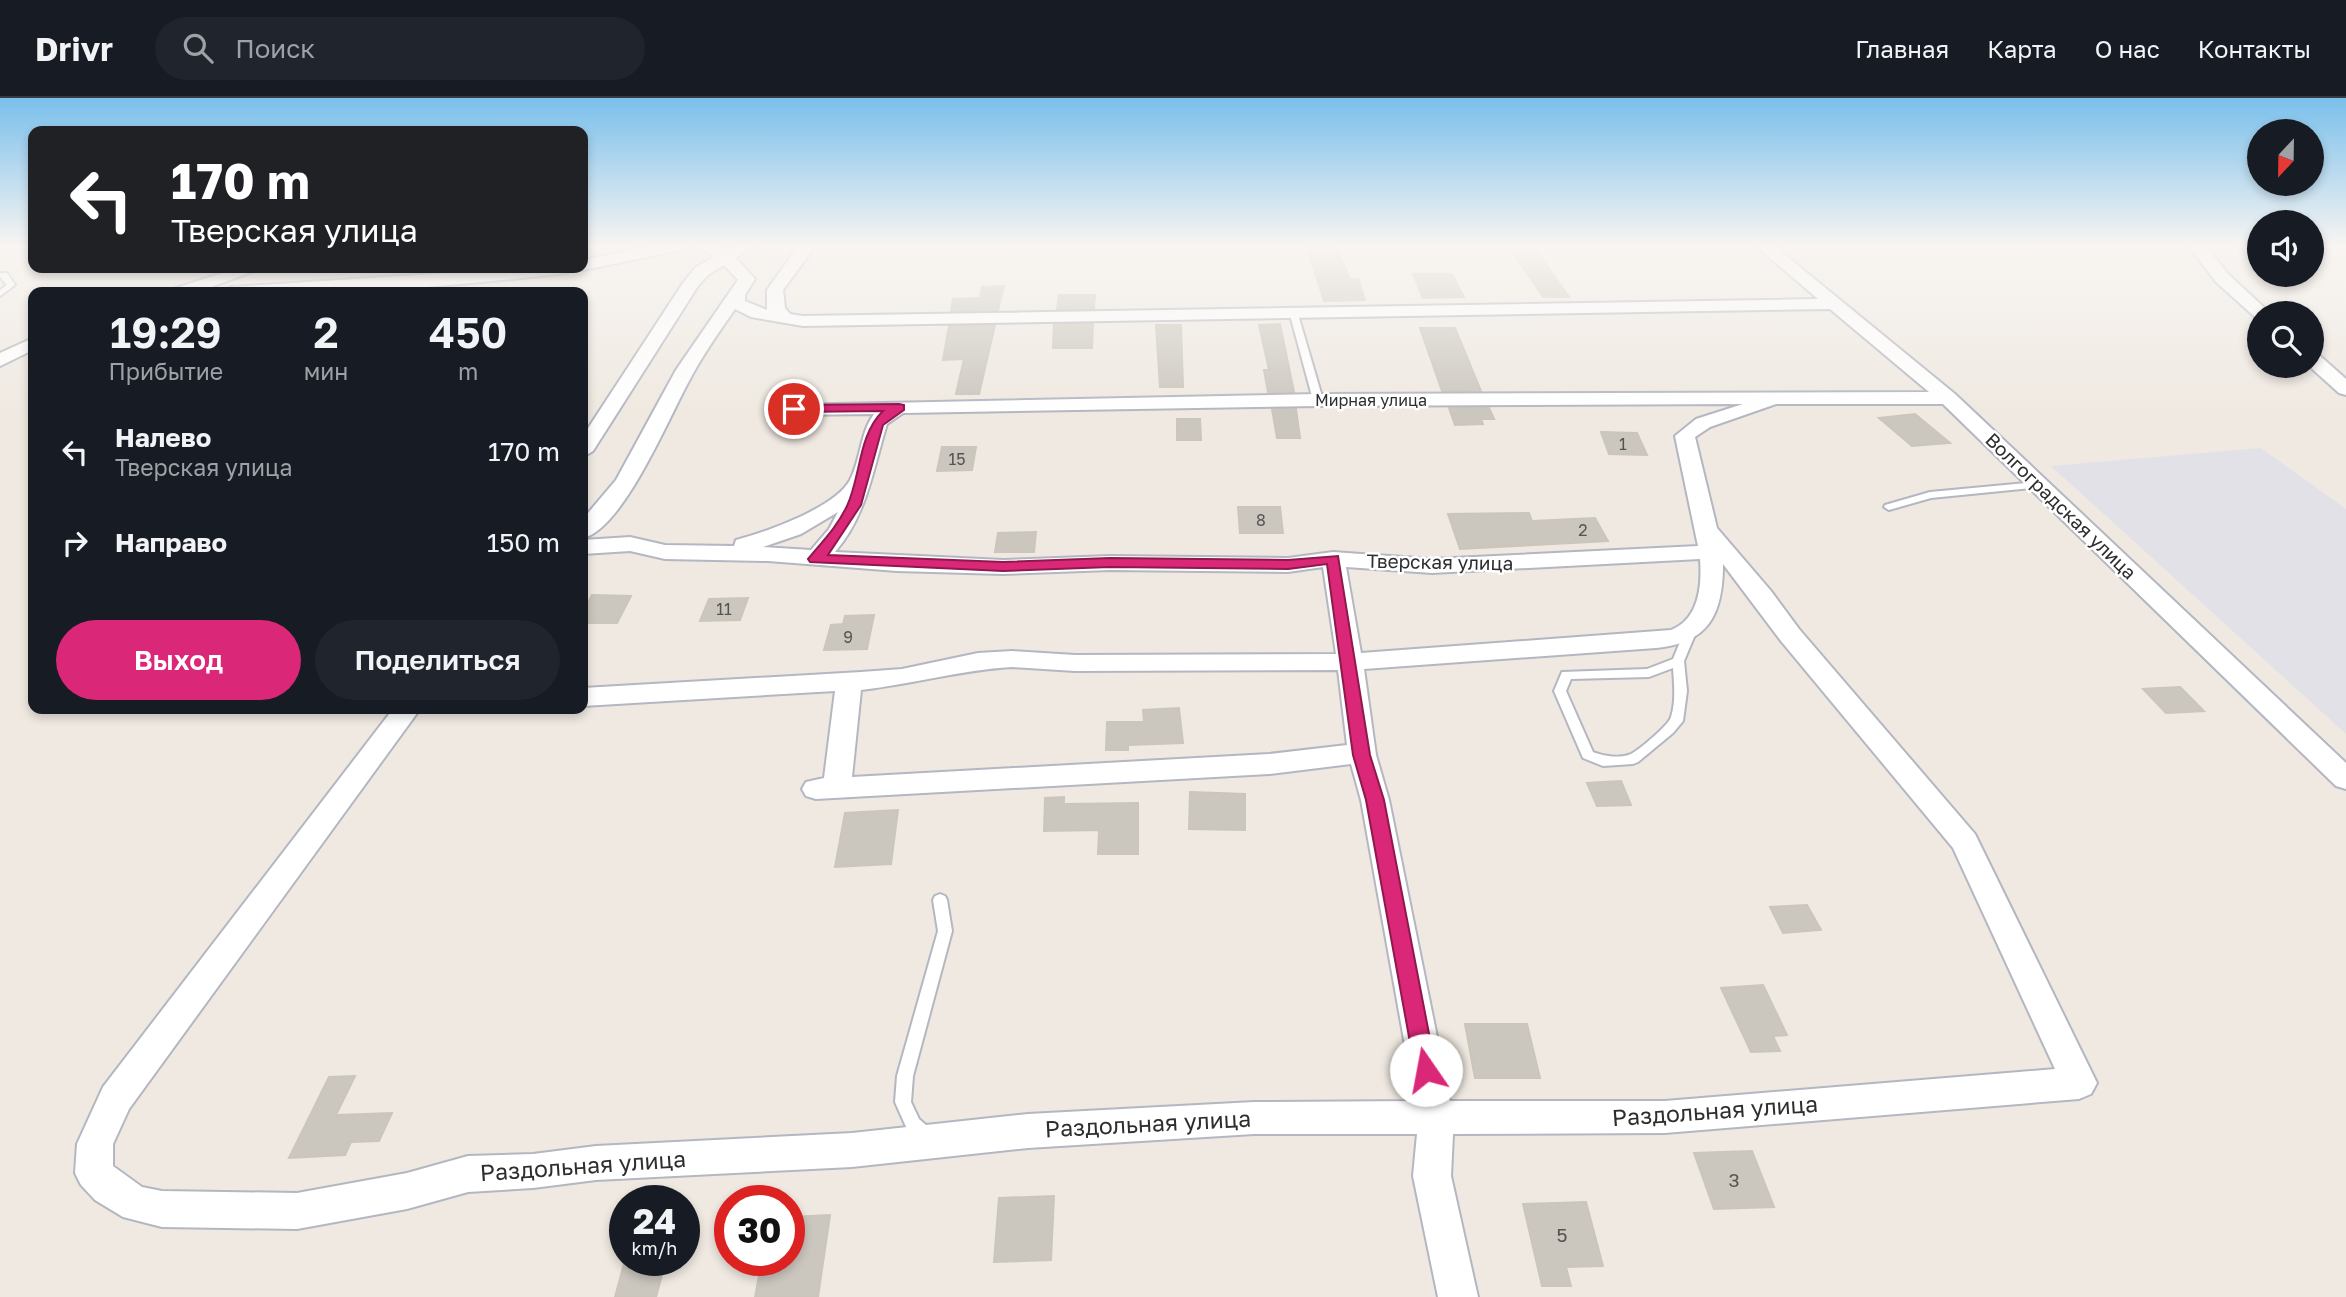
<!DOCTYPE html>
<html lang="ru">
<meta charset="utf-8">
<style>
:root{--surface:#171b24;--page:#20242c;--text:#f1f3f6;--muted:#9ea1a6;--line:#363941;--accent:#db2777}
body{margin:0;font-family:"Golos Text",sans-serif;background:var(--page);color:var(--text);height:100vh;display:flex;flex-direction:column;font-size:26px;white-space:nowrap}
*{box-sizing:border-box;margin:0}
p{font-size:23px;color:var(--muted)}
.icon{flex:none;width:38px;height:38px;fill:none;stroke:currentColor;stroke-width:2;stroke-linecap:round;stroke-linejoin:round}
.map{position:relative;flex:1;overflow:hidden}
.panel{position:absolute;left:28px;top:189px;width:560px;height:427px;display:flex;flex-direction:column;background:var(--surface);border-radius:14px;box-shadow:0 4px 10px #0003}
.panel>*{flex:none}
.guide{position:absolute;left:28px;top:28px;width:560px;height:147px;border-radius:14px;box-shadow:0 4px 10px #0003;background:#202124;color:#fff;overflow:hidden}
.needle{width:46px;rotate:202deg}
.tools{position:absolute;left:2247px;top:21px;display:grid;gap:14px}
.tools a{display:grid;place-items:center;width:77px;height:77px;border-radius:50%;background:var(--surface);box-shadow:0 4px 10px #0003;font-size:35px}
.speed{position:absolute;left:609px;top:1087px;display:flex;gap:14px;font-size:35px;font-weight:700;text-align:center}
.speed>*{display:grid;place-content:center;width:91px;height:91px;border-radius:50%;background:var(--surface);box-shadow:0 4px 10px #0003;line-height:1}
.speed small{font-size:18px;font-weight:400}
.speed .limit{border:10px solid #d22;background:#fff;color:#111}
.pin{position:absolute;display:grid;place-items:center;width:60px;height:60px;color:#fff;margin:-30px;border:4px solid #fff;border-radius:50%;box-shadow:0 2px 7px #0007}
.me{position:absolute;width:77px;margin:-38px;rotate:348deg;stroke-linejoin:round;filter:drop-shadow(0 0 5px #0008)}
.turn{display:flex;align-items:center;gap:24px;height:147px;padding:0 28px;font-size:32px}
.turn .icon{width:91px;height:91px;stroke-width:2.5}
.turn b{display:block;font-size:49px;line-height:60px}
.eta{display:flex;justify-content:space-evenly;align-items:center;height:119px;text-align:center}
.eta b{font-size:42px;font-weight:600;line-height:49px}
.button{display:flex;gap:14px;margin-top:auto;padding:14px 28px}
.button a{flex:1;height:80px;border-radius:42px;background:var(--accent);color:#fff;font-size:28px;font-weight:600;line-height:80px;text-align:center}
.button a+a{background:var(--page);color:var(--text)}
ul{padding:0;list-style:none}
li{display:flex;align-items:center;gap:21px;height:91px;padding:0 28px}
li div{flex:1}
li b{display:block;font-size:26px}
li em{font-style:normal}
header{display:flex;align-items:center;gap:42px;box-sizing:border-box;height:98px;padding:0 35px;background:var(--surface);border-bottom:2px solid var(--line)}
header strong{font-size:33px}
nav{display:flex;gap:38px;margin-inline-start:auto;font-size:24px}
.search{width:490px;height:63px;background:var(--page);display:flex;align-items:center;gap:18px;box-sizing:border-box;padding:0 24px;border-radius:38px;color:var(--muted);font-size:26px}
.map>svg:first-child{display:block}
</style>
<header>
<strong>Drivr</strong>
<div class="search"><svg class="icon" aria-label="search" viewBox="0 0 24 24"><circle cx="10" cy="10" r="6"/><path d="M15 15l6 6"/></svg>Поиск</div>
<nav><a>Главная</a><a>Карта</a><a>О нас</a><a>Контакты</a></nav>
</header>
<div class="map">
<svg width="2346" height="1199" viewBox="0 0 2346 1199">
<rect width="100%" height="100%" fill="#efe9e1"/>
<polygon fill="#e3e1e8" points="2261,350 2346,411 2346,636 2051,368"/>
<g fill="#cbc7bf" stroke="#cbc5ba" stroke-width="2">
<polygon points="1336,148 1350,181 1358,181 1365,202 1324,203 1307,149"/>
<polygon points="1535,151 1569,199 1543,199 1511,152"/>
<polygon points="1413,176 1452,176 1464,199 1423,200"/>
<polygon points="1004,188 998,212 951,213 953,201 980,200 982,189"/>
<polygon points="1059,197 1095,197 1094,211 1057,211"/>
<polygon points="1054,226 1093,226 1092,250 1053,250"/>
<polygon points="1280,226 1294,294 1268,294 1264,272 1269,272 1259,227"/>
<polygon points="995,227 979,296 956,296 964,261 943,262 949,228"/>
<polygon points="1156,227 1181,227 1183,289 1160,289"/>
<polygon points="1420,230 1455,230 1481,293 1442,293"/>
<polygon points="1449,310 1489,310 1494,321 1481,321 1483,326 1455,327"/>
<polygon points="1272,311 1296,311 1300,340 1277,340"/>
<polygon points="1915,316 1950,345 1912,348 1879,320"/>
<polygon points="1177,321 1200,321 1201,342 1177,342"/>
<polygon points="1601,334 1637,335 1647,357 1609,356"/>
<polygon points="942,349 976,349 972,372 937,373"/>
<polygon points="1238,409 1280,409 1283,435 1240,435"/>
<polygon points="1529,415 1532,423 1595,420 1608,443 1460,451 1448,416"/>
<polygon points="1036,434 1034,454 995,454 998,435"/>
<polygon points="592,497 631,498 617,525 583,525 583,514"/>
<polygon points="748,500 740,522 700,523 709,501"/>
<polygon points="874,517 867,551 824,552 831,527 843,526 845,518"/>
<polygon points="2180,589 2204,613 2166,615 2143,591"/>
<polygon points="1179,610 1183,645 1128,647 1128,652 1106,652 1107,624 1144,624 1143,612"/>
<polygon points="1621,683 1631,707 1597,708 1587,685"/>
<polygon points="1190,694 1245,696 1245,732 1189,731"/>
<polygon points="1064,699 1064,706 1138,705 1138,756 1098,756 1099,732 1044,733 1045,700"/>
<polygon points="898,712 891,766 835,769 845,715"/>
<polygon points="1807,807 1821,832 1783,835 1770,809"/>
<polygon points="1763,887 1787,937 1773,938 1780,953 1751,954 1721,890"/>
<polygon points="1465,926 1527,926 1540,980 1475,980"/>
<polygon points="355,978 336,1017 392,1015 379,1043 351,1044 345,1057 289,1060 329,979"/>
<polygon points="1752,1053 1774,1109 1714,1111 1694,1055"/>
<polygon points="1054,1098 1051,1162 994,1164 999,1100"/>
<polygon points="1586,1104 1603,1168 1566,1169 1571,1188 1542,1188 1523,1106"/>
<polygon points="830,1117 818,1199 755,1199 762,1162 789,1162 789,1119"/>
<polygon points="625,1162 666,1162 656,1199 615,1199"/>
</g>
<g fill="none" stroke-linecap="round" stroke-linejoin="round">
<g stroke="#b4b7c1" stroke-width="4">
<g id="service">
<polygon points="0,175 7,175 15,187 0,198 0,192 7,187 0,179"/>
<polygon points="1290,211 1297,213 1323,302 1321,304 1318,305 1313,302 1289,213"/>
<polygon points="2038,384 2043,387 2042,389 1931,400 1889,412 1884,409 1885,407 1930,394"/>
<path d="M1691,528L1697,532L1684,563L1687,593L1683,623L1673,635L1638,664L1633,666L1603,668L1583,660L1554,593L1562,574L1647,571L1673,561L1685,532ZM1673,570C1674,586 1676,603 1671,619C1669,627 1639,652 1631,656C1620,661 1603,658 1593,654L1566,593L1571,581L1649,579Z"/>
<polygon points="940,796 945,798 947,802 952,833 913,978 911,1004 919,1021 933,1033 935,1039 933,1045 927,1047 921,1045 907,1031 895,1004 897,978 938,833 933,802 935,798"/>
</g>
</g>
<g stroke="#b4b7c1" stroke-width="4">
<g id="minor">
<polygon points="656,147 690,147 682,152 583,172 577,170 583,170 583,162"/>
<path d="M698,147H718L726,152L734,147H754L736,160L755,181L745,197V203L767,212V192L799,147H816L783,192L785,210L790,216L803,218L1818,201L1755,147H1773L1955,296L2346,665V691L2336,688L1943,306H1776L1710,329L1695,339L1717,430L1771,493L1799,531L1975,736L2097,985L2091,996L2079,1001L1665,1035L1453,1036L1451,1078L1478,1199H1438L1413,1078L1417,1036H1254L1028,1050L852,1069L596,1082L533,1090L468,1094L407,1111L297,1131L162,1129L123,1119L95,1102L81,1087L75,1075L77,1046L103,989L393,611H420L129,1011L113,1046V1068L142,1089L162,1093L297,1095L407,1075L468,1058L533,1056L596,1048L852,1035L1028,1016L1254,1004L1415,1003L1361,702L1351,666L1269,676L816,701L806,698L802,691L806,684L824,680L835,593L583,608V590L861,574L902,571L978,555L1012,553L1075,557L1336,556L1323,469L1288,474L1110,472L1003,476L897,473L768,463L665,461L630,453L583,456V442L630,439L665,447L734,448L736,442C766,434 835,410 850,382C861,361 860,335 874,316L794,317L787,315L784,311L787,307L1318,296L1929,294L1830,211L803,228L751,219L735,211C719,234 702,258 689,283C669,319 623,431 583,440V421L616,382L676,272L738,182L724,167L708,177L698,188L593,353L583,359V338L683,185L696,169L714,159ZM1743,306L1696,321L1675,338L1698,448L1432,461L1333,454L1288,460L1110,458L1003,462L835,454C867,417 873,371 887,326L903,315L1318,308ZM838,414L829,431L811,452L763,449L801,436ZM1700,461C1702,488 1699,521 1671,532L1361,555L1346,469L1432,475ZM1723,466L1781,543L1953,750L2055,971L1665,1003H1450L1389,702L1376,657L1364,571L1656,550C1709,545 1723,516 1723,466ZM1012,569L1075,573L1338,572L1347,647L1269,656L852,679L861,592C912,586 961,572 1012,569Z"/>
<polygon points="2188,147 2205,147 2228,176 2270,215 2255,219 2216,184"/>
<polygon points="238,170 262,170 198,194 173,194 176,190"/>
<path d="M525,170H575L567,175C455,188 335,199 222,194L231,189Z"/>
<polygon points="33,240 33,252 0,268 0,255"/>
<polygon points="2312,256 2319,257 2346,281 2346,297 2339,295 2309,268 2312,268"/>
</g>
</g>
<use href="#service" fill="#fff" fill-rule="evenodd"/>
<use href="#minor" fill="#fff" fill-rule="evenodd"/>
</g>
<linearGradient id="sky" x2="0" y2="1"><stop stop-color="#7abfeb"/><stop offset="0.47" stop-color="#f8f5f2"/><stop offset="1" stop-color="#f8f5f2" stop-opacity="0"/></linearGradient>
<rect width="2346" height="315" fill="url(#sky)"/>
<path fill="#db2777" stroke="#8e194d" stroke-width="2" d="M899,306L904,307V312L883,327L861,407L828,457L1003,464L1110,460L1288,462L1338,458L1370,657L1384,702L1436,972L1433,979L1426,982L1418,979L1415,972L1366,702L1353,657L1327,466L1288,471L1110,469L1003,473L810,464L808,461C822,444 837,429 847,408C861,378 858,337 883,313L794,314L788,311L794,307Z"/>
<g text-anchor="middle" stroke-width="5" stroke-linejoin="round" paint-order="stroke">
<g font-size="16" fill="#2e2e2e" stroke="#fff">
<text x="1371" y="308">Мирная улица</text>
</g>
<g font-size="16" fill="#555452">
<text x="1623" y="352">1</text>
<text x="957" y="367">15</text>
<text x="1261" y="428">8</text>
<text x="1583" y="438">2</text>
<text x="724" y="517">11</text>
<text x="848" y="545">9</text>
</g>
<g font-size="19" fill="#2e2e2e" stroke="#fff">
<text transform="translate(2061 408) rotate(44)" y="7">Волгоградская улица</text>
<text transform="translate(1440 464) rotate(1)" y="7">Тверская улица</text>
</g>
<g font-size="19" fill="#555452">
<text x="1734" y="1089">3</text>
<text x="1562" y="1144">5</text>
</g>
<g font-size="23" fill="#2e2e2e" stroke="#fff">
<text transform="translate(1715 1013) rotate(-4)" y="8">Раздольная улица</text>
<text transform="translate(1148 1026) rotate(-3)" y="8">Раздольная улица</text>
<text transform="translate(583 1068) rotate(-4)" y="8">Раздольная улица</text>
</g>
</g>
</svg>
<div class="tools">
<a><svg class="needle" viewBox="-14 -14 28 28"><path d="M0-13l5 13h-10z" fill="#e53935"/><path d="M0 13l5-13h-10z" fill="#9ea1a6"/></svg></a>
<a><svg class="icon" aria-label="sound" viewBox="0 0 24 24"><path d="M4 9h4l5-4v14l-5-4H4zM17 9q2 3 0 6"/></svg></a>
<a><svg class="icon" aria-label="search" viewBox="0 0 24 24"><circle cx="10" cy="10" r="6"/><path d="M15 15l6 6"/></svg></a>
</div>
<div class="speed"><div>24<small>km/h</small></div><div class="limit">30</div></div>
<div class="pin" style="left:794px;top:311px;background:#d93025"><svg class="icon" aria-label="arrive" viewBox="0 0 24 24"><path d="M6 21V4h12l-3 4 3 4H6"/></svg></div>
<svg class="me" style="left:1426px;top:972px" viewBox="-20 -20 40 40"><circle r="19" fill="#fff"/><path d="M0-13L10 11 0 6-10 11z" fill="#db2777"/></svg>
<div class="guide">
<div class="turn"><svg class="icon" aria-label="left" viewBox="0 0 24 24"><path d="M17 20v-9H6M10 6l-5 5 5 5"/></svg><div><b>170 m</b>Тверская улица</div></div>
</div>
<section class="panel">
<div class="eta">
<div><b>19:29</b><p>Прибытие</p></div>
<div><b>2</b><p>мин</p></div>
<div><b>450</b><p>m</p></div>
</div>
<ul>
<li><svg class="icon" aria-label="left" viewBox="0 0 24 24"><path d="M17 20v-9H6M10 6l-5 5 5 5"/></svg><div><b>Налево</b><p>Тверская улица</p></div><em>170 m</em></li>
<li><svg class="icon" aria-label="right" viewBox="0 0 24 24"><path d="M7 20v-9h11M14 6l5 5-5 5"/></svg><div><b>Направо</b></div><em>150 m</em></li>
</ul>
<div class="button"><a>Выход</a><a>Поделиться</a></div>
</section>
</div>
